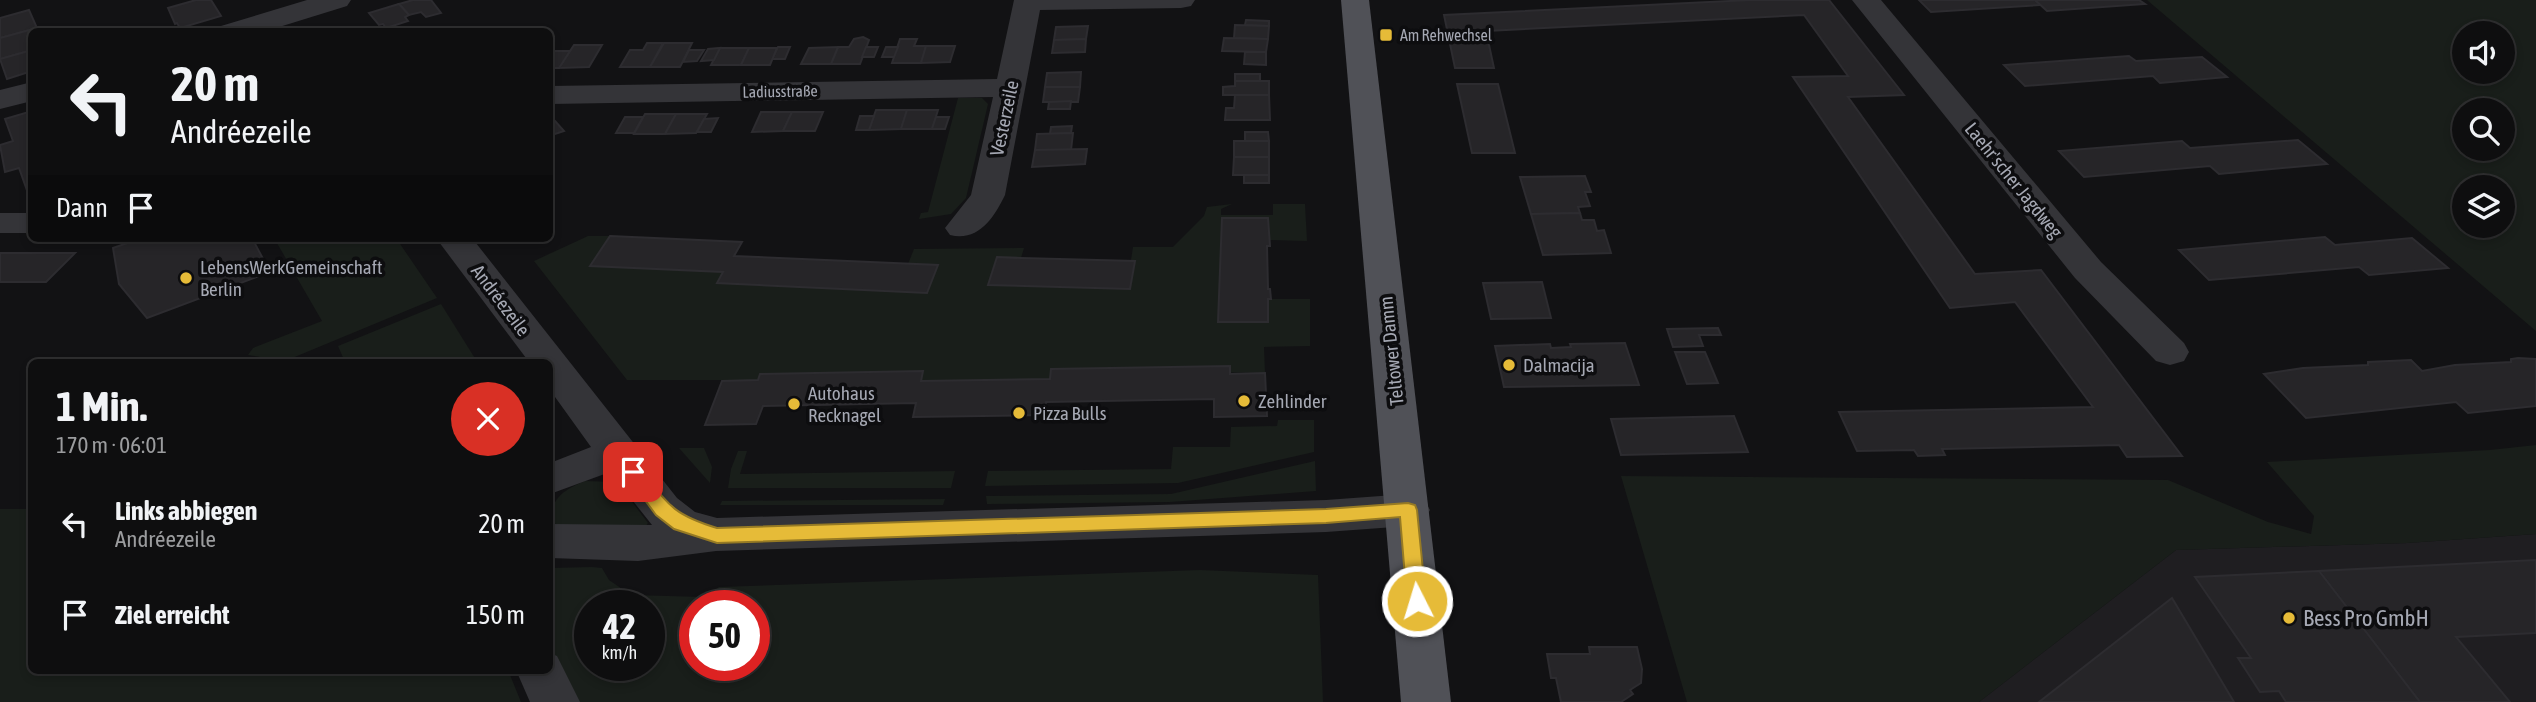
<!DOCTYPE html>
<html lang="de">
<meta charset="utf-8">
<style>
:root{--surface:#0e0e0f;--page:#171718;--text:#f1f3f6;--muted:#9b9c9e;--line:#2e2e2f}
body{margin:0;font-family:"Asap Condensed",sans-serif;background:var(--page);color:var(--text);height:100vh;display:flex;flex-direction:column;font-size:26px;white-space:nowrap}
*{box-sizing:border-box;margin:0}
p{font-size:23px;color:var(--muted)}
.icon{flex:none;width:38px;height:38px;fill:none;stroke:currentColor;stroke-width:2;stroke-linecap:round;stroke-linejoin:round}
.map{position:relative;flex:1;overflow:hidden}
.drawer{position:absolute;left:28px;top:359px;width:525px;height:315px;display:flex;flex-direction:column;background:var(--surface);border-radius:10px;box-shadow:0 4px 10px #0003,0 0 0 2px var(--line)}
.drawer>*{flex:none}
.top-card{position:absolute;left:28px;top:28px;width:525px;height:214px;border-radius:10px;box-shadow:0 4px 10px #0003,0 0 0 2px var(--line);background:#0e0e0f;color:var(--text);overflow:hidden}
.fabs{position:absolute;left:2452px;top:21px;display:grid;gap:14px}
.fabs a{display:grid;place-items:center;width:63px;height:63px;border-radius:50%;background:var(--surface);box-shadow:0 4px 10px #0003,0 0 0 2px var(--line);font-size:35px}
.speed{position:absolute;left:574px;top:590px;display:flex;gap:14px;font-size:35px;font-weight:700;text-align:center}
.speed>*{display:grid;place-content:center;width:91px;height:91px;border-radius:50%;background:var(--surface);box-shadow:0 4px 10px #0003,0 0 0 2px var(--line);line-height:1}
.speed small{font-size:18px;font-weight:400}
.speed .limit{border:10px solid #d22;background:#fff;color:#111}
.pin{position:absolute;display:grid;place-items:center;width:60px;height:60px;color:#fff;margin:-30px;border-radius:14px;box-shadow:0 4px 10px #0006}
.me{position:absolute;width:77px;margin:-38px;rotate:355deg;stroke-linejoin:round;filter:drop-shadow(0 0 5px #0008)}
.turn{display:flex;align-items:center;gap:24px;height:147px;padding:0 28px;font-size:32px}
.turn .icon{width:91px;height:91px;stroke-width:2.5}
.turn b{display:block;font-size:49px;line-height:60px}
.then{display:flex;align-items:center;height:66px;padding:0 28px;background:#0003;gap:14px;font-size:26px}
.round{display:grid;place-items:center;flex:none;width:74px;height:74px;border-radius:37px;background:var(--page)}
.summary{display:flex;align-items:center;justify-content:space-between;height:119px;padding:0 28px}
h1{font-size:42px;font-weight:700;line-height:52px}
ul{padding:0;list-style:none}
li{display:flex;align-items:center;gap:21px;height:91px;padding:0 28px}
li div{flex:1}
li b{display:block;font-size:26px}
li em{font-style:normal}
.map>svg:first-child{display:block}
</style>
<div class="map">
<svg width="2536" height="702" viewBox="0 0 2536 702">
<rect width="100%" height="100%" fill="#121214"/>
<polygon fill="#1f1e21" points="2536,534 2536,702 1979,702 2176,550 2407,543"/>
<g fill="#191e1a" fill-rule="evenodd">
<path d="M2147,0H2536V331ZM2464,33H2502V72H2464ZM2464,110H2502V149H2464ZM2464,187H2502V226H2464Z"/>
<polygon points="958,98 982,98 988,104 966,198 951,214 919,219 921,213 928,212"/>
<polygon points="1232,204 1221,209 1221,215 1273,215 1273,204 1305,204 1307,241 1270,240 1268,218 1222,218 1218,322 1268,322 1268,299 1310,299 1310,346 1264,347 1265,373 1051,369 1050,379 921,381 923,371 758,380 627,380 534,261 588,236 610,236 590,266 723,272 718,283 927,293 938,266 908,264 914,249 1024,248 1021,258 997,257 989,285 1129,289 1135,261 1131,260 1133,247 1173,247 1204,216 1207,207"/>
<polygon points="274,238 396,238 437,298 285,361 248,355 253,348 322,321"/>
<polygon points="441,304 476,360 469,362 345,362 338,346"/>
<polygon points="1278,420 1314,420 1314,452 1178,483 985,486 988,471 1171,469 1173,447 1230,447 1231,427 1277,426"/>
<polygon points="2536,445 2536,534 2407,543 2176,550 1979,702 1687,702 1621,476 2168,480 2268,522 2311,534 2314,516 2267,462 2490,450"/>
<polygon points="679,448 704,448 712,467 710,483"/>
<polygon points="738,451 747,451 740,474 955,471 951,488 728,488 731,469"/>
<polygon points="1315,461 1316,491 1170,502 987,504 986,496 1171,494"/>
<path d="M585,481L617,482L648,523L645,527L562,529L552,521C549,498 566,489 585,481Z"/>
<polygon points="945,499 943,505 720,505 722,501"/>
<polygon points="0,509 31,509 32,670 508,670 521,702 0,702"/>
<path d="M592,567L602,568L609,580L631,595L704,597L719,587L1200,570L1318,575L1323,702H565L550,667V568ZM590,606H649V665H590ZM695,606H754V665H695Z"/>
</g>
<g fill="#262528" stroke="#2d2c30" stroke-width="2">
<polygon points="196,0 211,0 221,16 180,28 177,23 175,24 168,8"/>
<polygon points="413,0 431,0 441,13 426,17 421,12 409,15 399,4"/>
<polygon points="1750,0 1829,0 1904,95 1848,97 1975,274 2041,270 2182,456 2127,457 2119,445 1942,449 1945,455 1918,456 1914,450 1857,451 1839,412 2093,407 2015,302 1950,308 1793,77 1848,76 1804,15 1486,31 1494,68 1455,68 1444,15"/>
<polygon points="1919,0 2035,0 2041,5 1931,12"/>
<polygon points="2035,0 2139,0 2145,4 2047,11"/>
<polygon points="399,4 409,15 405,17 408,21 386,28 383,24 379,25 369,13"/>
<polygon points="29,10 37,28 0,38 0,18"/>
<polygon points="1246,20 1269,21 1269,26 1245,25"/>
<polygon points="1235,25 1269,26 1268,39 1234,38"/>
<polygon points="1088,26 1086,39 1054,40 1056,27"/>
<polygon points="37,28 38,32 32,32 32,50 0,59 0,38"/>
<polygon points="863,37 869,40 860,64 831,64 838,47 849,47 854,39"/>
<polygon points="1224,38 1268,39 1266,52 1222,51"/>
<polygon points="900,39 917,39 914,46 926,46 921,63 892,63"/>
<polygon points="1086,39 1085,52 1052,53 1054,40"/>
<polygon points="647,43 663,43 650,67 620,67 630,50 643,50"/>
<polygon points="664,43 692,43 680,67 650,67"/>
<polygon points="574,45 602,45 589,67 559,68"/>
<polygon points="926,46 955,46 950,62 921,63"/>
<polygon points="778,47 790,47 785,59 772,59"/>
<polygon points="838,47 831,64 801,64 809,48"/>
<polygon points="866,47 878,47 874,57 862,57"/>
<polygon points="886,47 898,47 894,57 882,57"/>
<polygon points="720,48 749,48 741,65 711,65"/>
<polygon points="720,48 714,60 701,61 708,49"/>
<polygon points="749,48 777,48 770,65 741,65"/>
<polygon points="32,50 32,71 7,79 0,59"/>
<polygon points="689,50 704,50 697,61 683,62"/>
<polygon points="550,51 570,51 559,68 550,68"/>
<polygon points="1245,52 1266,52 1266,65 1244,64"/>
<polygon points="2129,56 2136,61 2202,57 2227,77 2160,83 2153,76 2025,86 2004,65"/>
<polygon points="1081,72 1080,87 1045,87 1047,73"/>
<rect x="1235" y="74" width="25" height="7"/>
<polygon points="1235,81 1269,81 1269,95 1223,95 1223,87 1235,86"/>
<polygon points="1457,84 1498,84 1515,153 1472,153"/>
<polygon points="1045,87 1080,87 1078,102 1043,102"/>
<polygon points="1235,95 1269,95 1270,120 1225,120 1226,108 1234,108"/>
<polygon points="1071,101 1070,109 1048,109 1049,102"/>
<polygon points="876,110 907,110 901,129 869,130"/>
<polygon points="907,110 938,110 932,129 901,129"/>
<polygon points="32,111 32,196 29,196 19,168 5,172 0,145 13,141 5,119"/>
<polygon points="761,112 792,112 783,131 752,132"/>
<polygon points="792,112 823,112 815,131 783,131"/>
<polygon points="645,114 676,114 665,134 634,134"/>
<polygon points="676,114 707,114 696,133 665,134"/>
<polygon points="860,116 874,116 869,130 856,130"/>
<polygon points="625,117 643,117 634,133 616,133"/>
<polygon points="936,117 949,117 945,129 932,129"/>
<polygon points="718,118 711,132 697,132 704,119"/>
<polygon points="555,121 564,131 552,135 550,123"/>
<polygon points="1072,126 1071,133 1050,134 1051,127"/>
<polygon points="1245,132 1268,132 1269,141 1245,141"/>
<polygon points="1073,133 1071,150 1035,150 1037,134"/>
<polygon points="2298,140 2327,164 2219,174 2210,166 2084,177 2059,151 2182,141 2190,148"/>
<rect x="1234" y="141" width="35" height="16"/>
<polygon points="1087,149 1085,164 1032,167 1035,150"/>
<polygon points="1234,157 1269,157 1269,175 1233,175"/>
<rect x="1244" y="175" width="25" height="8"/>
<polygon points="1585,176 1591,192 1585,192 1590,206 1578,207 1580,213 1531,214 1520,177"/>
<polygon points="1580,213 1582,220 1594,220 1597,231 1604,230 1611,253 1543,255 1531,214"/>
<polygon points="1222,218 1268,218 1270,246 1267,246 1268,289 1270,289 1271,299 1268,299 1268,322 1218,322"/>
<polygon points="610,236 742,242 734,256 938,265 927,293 717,283 723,272 590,266"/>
<polygon points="2325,237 2335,245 2412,238 2448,268 2369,275 2359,267 2209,280 2179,250"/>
<polygon points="142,238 252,238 270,272 147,318 119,284 113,248"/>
<polygon points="0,253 75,253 46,282 0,282"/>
<polygon points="997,257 1021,258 1135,261 1130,289 988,285"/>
<polygon points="1542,282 1551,318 1491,319 1483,283"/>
<polygon points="1718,328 1721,335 1699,335 1703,346 1673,347 1667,329"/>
<polygon points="1625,343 1639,385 1504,387 1495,346 1550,344 1551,348 1571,347 1570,344"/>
<polygon points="1675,352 1705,352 1718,383 1687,384"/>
<polygon points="2518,358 2536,359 2536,406 2468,413 2456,402 2306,418 2264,374 2303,368 2368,365 2368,362 2411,360 2422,371 2455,365 2511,362 2511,359"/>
<polygon points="1230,366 1230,374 1265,373 1267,416 1214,417 1214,399 1046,402 1044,415 913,417 916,403 763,406 756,424 705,425 722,381 758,380 760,374 923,371 921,381 1050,379 1051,369"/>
<polygon points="1734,416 1748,452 1621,455 1611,419"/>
<polygon points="2536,560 2536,633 2456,637 2510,702 2420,702 2319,571"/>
<polygon points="2319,571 2420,702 2286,702 2279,691 2260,692 2238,658 2251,658 2195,577"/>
<polygon points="2172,598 2234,702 2039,702"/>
<polygon points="1589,647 1637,647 1642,669 1641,683 1630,690 1633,694 1621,702 1561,702 1556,678 1551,678 1547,654 1590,654"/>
</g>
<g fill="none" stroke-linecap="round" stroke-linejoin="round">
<g fill="#343438" fill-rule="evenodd">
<polygon points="307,0 351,0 347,6 263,32 217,32 221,26"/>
<path d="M1014,0H1195L1191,6L1181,8L1040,10L1005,195C994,218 978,242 950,235L945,228L971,195L993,97L550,104V86L997,79Z"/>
<polygon points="1852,0 1881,0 2101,262 2184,343 2189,352 2184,361 2170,365 2156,361 2075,278"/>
<polygon points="32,82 32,101 0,109 0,90"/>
<rect x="0" y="213" width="32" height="20"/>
<polygon points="436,238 472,238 677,498 695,512 717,518 1326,500 1408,494 1423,498 1430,510 1423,522 1408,526 1326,532 716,551 638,561 550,558 550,524 652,525 610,472 550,494 550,463 591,447 550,390 550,362 529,362"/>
<polygon points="550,653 557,656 580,702 530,702 516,670 550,670"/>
</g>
<polygon fill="#505157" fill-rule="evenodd" points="1341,0 1369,0 1451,702 1401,702"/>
</g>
<path fill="#e6bb38" stroke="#967a24" stroke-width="2" d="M633,466L639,467C668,504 671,514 717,528L1326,509L1408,503L1415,505L1417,510L1426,601L1423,607L1417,609L1410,607L1407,601L1400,517L1326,523L717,543L674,529L656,515L624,472L627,467Z"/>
<g fill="#e6bb38" stroke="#0d0d0f" stroke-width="2.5">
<rect x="1379" y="28" width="14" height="14" rx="3.5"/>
<circle cx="186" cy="278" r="7"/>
<circle cx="1509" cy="365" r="7"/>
<circle cx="1244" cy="401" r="7"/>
<circle cx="794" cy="404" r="7"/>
<circle cx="1019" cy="413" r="7"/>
<circle cx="2289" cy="618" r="7"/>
</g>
<g text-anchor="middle" stroke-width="7" stroke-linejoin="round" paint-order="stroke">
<g font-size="16" fill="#a5a8b3" stroke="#0d0d0f" text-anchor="start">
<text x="1400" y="41">Am Rehwechsel</text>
</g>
<g font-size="16" fill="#a5a8b3" stroke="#0d0d0f">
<text transform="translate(780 91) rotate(-1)" y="6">Ladiusstraße</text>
</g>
<g font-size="19" fill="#a5a8b3" stroke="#0d0d0f">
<text transform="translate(1004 118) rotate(-78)" y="7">Vesterzeile</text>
<text transform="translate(2014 180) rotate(51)" y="7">Laehr'scher Jagdweg</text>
<text transform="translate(501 300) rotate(53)" y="7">Andréezeile</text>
<text transform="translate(1391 351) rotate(-96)" y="7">Teltower Damm</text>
</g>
<g font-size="19" fill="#a5a8b3" stroke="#0d0d0f" text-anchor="start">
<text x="200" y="274">LebensWerkGemeinschaft<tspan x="200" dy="22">Berlin</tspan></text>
<text x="1523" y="372">Dalmacija</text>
<text x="808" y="400">Autohaus<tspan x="808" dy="22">Recknagel</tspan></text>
<text x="1258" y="408">Zehlinder</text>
<text x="1033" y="420">Pizza Bulls</text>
</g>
<g font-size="23" fill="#a5a8b3" stroke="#0d0d0f" text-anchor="start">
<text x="2303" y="626">Bess Pro GmbH</text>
</g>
</g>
</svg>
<div class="fabs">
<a><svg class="icon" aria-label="sound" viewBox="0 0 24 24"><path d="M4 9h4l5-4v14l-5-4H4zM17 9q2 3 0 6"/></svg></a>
<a><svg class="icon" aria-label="search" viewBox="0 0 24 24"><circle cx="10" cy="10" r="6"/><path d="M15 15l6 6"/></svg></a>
<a><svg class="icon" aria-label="layers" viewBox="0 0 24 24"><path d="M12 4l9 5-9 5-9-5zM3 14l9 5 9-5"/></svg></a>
</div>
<div class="speed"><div>42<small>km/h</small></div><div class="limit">50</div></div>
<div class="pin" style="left:633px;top:472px;background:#d93025"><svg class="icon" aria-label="arrive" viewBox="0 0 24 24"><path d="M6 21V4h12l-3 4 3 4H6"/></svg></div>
<svg class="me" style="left:1417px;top:601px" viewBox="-20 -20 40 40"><circle r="17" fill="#e6bb38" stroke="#fff" stroke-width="3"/><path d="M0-11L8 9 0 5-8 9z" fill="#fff"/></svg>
<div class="top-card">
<div class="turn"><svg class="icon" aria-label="left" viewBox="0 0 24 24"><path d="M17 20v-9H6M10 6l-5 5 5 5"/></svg><div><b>20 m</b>Andréezeile</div></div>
<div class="then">Dann<svg class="icon" aria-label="arrive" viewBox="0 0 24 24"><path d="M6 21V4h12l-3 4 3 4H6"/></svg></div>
</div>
<section class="drawer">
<div class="summary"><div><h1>1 Min.</h1><p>170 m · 06:01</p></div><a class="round" style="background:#d93025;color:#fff"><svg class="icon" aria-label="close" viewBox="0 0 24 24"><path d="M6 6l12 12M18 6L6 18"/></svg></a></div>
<ul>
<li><svg class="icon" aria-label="left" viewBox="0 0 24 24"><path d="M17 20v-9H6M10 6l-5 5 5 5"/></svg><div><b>Links abbiegen</b><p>Andréezeile</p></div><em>20 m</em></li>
<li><svg class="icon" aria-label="arrive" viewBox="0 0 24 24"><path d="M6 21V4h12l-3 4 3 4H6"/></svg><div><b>Ziel erreicht</b></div><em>150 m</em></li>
</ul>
</section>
</div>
